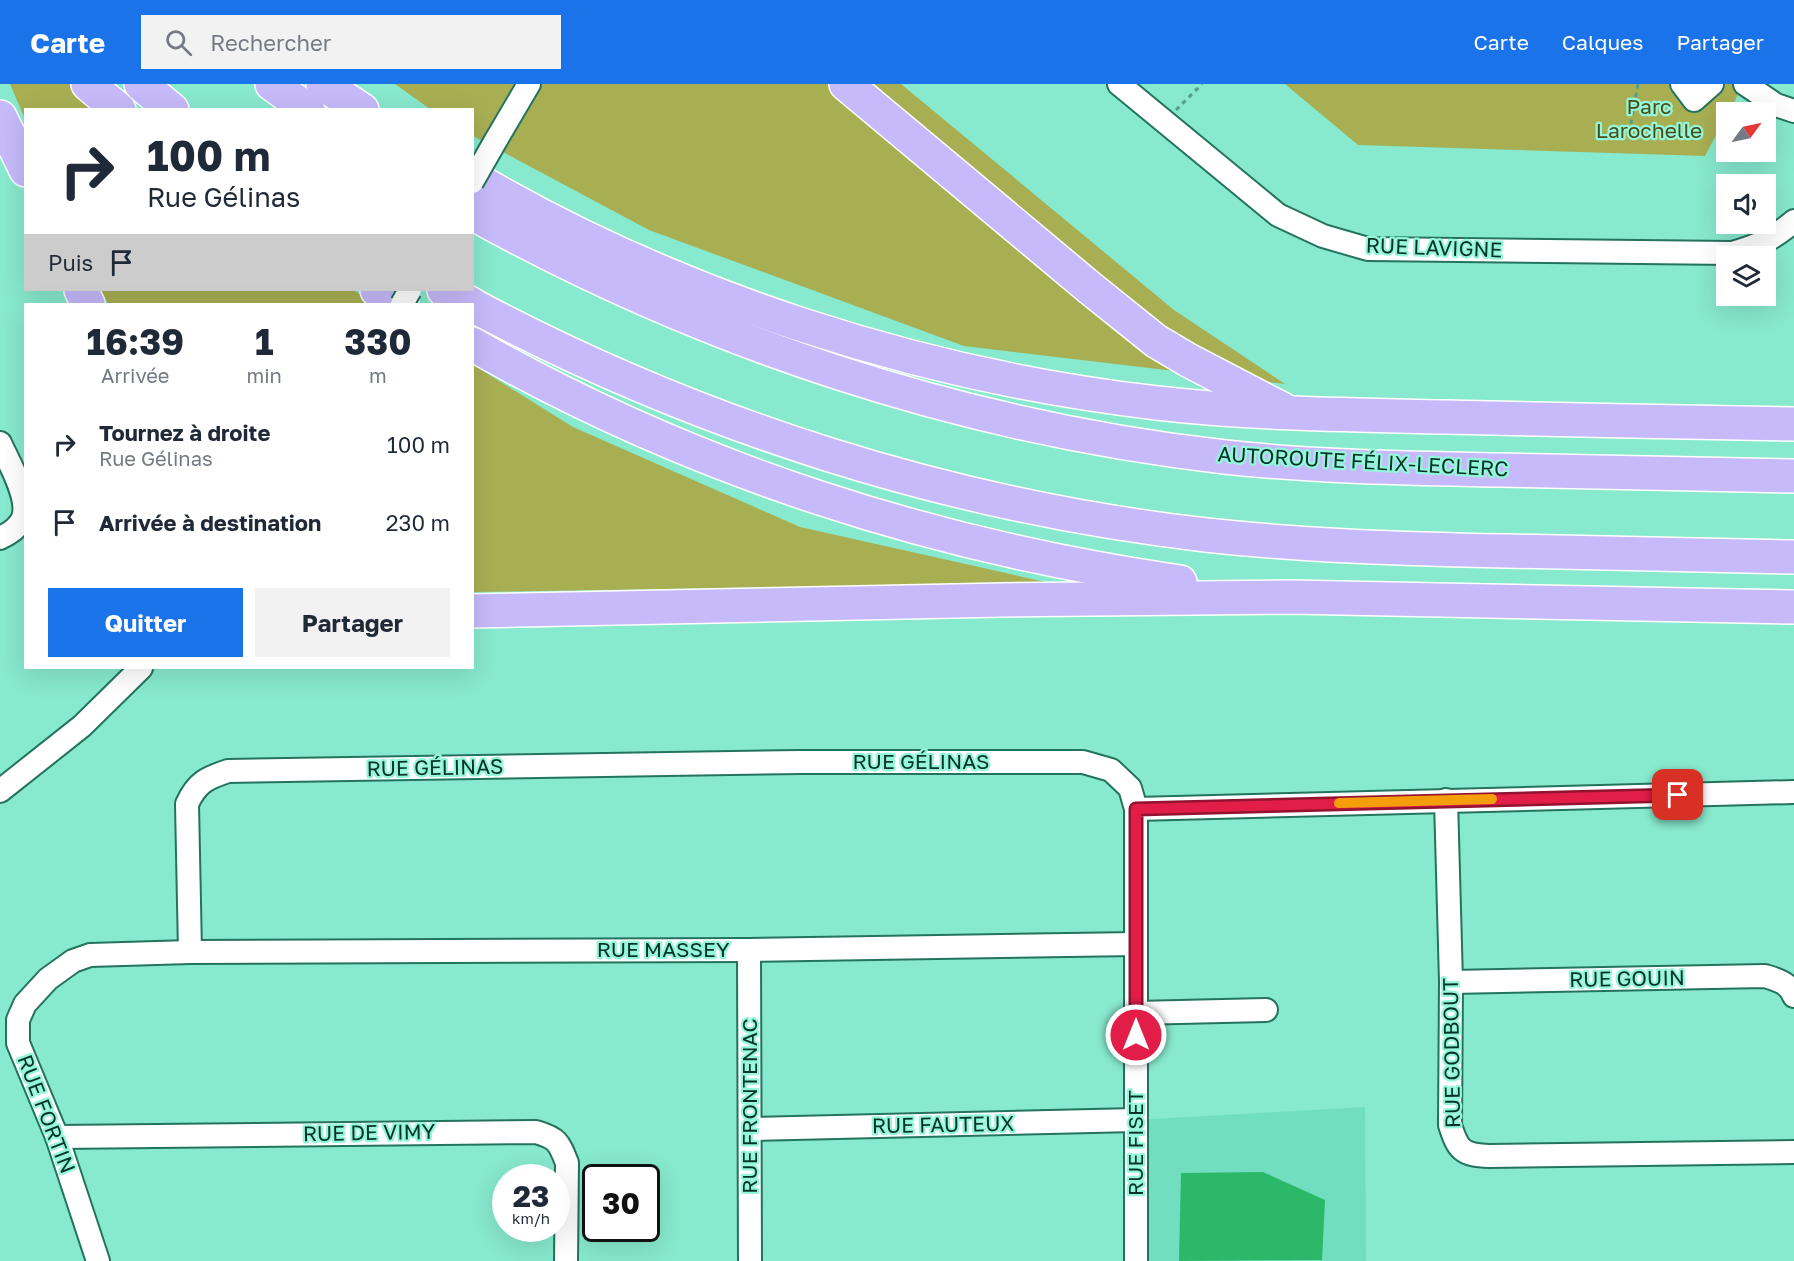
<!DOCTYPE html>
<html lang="fr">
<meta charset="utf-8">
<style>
:root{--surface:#fff;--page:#f2f2f3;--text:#1f2937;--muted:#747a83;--accent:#1a73e8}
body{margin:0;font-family:"Golos Text",sans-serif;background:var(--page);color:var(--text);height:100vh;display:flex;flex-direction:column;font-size:22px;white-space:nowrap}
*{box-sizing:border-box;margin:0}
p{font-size:20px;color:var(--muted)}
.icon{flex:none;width:33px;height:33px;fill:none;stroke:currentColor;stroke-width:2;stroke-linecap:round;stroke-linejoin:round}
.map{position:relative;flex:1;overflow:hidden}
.details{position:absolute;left:24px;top:219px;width:450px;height:366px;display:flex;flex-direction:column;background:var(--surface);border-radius:0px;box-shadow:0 6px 24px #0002}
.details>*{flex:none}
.top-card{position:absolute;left:24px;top:24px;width:450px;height:183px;border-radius:0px;box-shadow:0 6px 24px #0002;background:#fff;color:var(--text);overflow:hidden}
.needle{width:39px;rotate:57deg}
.tools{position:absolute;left:1716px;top:18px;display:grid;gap:12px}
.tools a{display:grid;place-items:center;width:60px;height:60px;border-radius:0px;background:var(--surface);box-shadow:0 6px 24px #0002;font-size:30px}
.speed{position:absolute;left:492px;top:1080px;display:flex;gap:12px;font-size:30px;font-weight:700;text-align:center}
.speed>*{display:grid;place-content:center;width:78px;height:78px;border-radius:50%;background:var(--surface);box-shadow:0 6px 24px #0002;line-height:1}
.speed small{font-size:15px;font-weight:400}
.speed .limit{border:3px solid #111;border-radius:9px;background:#fff;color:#111}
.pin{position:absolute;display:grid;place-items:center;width:51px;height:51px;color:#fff;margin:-26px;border-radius:12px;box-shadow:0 3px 9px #0006}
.me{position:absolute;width:66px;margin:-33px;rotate:0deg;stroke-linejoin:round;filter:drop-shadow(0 0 4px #0008)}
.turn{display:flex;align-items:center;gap:21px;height:126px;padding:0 24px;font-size:27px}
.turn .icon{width:78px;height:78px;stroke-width:2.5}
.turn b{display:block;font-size:42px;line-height:51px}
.then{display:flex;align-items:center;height:57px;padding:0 24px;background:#0003;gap:12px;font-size:22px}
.eta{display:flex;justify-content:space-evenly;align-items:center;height:102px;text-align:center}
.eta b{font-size:36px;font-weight:700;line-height:42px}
.cta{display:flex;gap:12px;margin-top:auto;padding:12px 24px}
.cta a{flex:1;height:69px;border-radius:0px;background:var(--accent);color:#fff;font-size:24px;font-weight:700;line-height:69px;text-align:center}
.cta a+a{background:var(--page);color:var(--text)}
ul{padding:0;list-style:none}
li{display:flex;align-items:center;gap:18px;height:78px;padding:0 24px}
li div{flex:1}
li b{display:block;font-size:22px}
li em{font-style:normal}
header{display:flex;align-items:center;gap:36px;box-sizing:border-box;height:84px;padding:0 30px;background:var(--accent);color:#fff}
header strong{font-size:28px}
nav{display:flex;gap:33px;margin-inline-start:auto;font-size:21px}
.search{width:420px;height:54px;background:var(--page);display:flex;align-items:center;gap:15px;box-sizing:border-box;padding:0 21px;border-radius:0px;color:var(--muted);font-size:22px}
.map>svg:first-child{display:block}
</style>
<header>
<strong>Carte</strong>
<div class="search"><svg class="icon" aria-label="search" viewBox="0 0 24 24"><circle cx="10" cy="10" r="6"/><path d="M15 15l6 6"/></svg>Rechercher</div>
<nav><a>Carte</a><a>Calques</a><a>Partager</a></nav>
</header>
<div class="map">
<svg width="1794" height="1177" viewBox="0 0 1794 1177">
<rect width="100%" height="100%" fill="#87e9cd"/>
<polygon fill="#71dec0" points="1365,1023 1366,1177 1136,1177 1136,1036"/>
<g fill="#a8af53">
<polygon points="10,0 72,0 103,25 26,26 25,35"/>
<polygon points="395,0 901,0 1174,226 1285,300 964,262 649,146 473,52 472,26 430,25"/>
<polygon points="1285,0 1737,0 1741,5 1729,28 1726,28 1726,32 1705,72 1358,61"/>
<polygon points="101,206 353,206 377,220 108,220"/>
<polygon points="472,280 573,343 800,443 1050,499 473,508"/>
</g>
<polygon fill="#2cb869" points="1263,1088 1325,1116 1322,1176 1179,1177 1181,1089"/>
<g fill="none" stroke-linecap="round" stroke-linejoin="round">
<g stroke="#24735f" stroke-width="26">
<g id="minor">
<path d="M1119,0L1278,131L1323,152L1368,165L1732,169C1758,162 1773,155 1794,137"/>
<polyline points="1682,0 1694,16 1712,0"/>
<polyline points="1745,0 1776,21 1794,27"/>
<polyline points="496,56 529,0"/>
<path d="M0,359C8,377 32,417 22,436C17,445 9,450 0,454"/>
<polyline points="0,707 82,642 141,584"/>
<path d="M1446,716L1451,898L1450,1041C1458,1066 1462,1071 1489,1072L1794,1068"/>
<polyline points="1136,725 1794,708"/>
<polyline points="749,866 750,1177"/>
<path d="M190,868L187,720C197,698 207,694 228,687L801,678H1083L1111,686L1130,704L1136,725V1177"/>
<path d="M1451,898L1765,892C1778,896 1789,899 1794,912"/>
<polyline points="1136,929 1266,926"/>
<polyline points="751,1045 1136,1036"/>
<path d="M57,1053L536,1048C557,1054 559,1058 567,1079L566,1177"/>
<polyline points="98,1177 57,1053 18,959 18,936 25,920 48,895 73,877 90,871 190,868 749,866 1136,860"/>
</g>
</g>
<g stroke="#fff" stroke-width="36">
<g id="highway">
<polyline points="88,0 119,26"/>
<polyline points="141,0 172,26"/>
<polyline points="272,0 308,26"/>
<polyline points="323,0 362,26"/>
<polyline points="846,0 1090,204 1156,257 1188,276 1282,325"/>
<polyline points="0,33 26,86"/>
<path d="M472,93C678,214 921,292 1157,319C1253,330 1349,331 1445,333C1561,336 1678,338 1794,340"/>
<path d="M472,129C704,258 961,343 1225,373C1316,383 1407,384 1499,386C1597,388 1696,390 1794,392"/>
<polyline points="81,206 88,220"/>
<polyline points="377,206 402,220"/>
<polyline points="444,206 471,220"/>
<path d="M472,221C699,342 951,422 1206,451C1306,462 1406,465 1507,467C1602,469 1698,471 1794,473"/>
<path d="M472,260C690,385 932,462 1180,498"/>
<polyline points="472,527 1002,516 1291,513 1794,523"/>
</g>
</g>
<g stroke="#529e8a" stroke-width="3" stroke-dasharray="4.5 4.5" stroke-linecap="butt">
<polyline points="1638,0 1631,38 1639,51"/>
<polyline points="1176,26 1202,0"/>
</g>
<use href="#minor" stroke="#fff" stroke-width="22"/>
<use href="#highway" stroke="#c6bafa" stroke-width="33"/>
<g stroke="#24735f" stroke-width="26" stroke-linecap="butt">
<g id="minor-bridge">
<polyline points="472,98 496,56"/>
<polyline points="402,220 410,206"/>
</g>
</g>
<use href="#minor-bridge" stroke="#fff" stroke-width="22"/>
</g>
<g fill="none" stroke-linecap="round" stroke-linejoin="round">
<g stroke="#92132f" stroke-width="15">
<polyline id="route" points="1136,951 1136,725 1678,711"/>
</g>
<use href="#route" stroke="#e11d48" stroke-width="10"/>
<polyline stroke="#f59e0b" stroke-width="10" points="1339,719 1492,715"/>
</g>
<g text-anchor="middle" stroke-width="4.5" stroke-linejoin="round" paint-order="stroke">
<g font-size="21" fill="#494d15" stroke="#94f7da">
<text x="1649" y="30">Parc<tspan x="1649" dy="24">Larochelle</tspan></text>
</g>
<g font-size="21" fill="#063329" stroke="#94f7da">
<text transform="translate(1434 164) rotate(2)" y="7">RUE LAVIGNE</text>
<text transform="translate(1363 378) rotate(3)" y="7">AUTOROUTE FÉLIX-LECLERC</text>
<text x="921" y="685">RUE GÉLINAS</text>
<text transform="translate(435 684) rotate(-1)" y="7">RUE GÉLINAS</text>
<text x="663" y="873">RUE MASSEY</text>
<text transform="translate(1627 895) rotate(-1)" y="7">RUE GOUIN</text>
<text transform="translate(1452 969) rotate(-91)" y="7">RUE GODBOUT</text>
<text transform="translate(750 1022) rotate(-90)" y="7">RUE FRONTENAC</text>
<text transform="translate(46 1030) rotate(69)" y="7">RUE FORTIN</text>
<text transform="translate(943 1041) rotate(-1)" y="7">RUE FAUTEUX</text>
<text transform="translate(369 1049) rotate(-1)" y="7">RUE DE VIMY</text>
<text transform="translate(1136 1059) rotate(-90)" y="7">RUE FISET</text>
</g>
</g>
</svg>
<div class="tools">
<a><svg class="needle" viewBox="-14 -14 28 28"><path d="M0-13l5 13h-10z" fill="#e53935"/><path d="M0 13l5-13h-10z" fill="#747a83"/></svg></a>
<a><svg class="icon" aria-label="sound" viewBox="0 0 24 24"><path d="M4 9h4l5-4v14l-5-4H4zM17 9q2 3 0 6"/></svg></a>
<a><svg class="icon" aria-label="layers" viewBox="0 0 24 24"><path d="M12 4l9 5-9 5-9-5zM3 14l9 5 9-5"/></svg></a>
</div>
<div class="speed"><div>23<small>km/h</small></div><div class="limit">30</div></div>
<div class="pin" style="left:1678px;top:711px;background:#d93025"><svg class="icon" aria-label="arrive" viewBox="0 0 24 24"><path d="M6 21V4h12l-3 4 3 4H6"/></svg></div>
<svg class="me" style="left:1136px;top:951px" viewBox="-20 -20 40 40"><circle r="17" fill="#e11d48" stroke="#fff" stroke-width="3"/><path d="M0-11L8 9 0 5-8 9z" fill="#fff"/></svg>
<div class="top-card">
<div class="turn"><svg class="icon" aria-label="right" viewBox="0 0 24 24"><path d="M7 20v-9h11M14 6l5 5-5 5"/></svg><div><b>100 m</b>Rue Gélinas</div></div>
<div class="then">Puis<svg class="icon" aria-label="arrive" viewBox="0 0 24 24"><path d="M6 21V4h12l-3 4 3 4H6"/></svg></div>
</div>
<section class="details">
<div class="eta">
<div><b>16:39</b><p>Arrivée</p></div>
<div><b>1</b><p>min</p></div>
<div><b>330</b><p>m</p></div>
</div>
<ul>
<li><svg class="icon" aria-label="right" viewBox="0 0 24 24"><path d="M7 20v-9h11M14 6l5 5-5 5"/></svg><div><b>Tournez à droite</b><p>Rue Gélinas</p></div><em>100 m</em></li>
<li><svg class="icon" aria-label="arrive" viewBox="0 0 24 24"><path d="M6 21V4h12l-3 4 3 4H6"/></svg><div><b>Arrivée à destination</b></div><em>230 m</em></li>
</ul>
<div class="cta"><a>Quitter</a><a>Partager</a></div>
</section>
</div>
